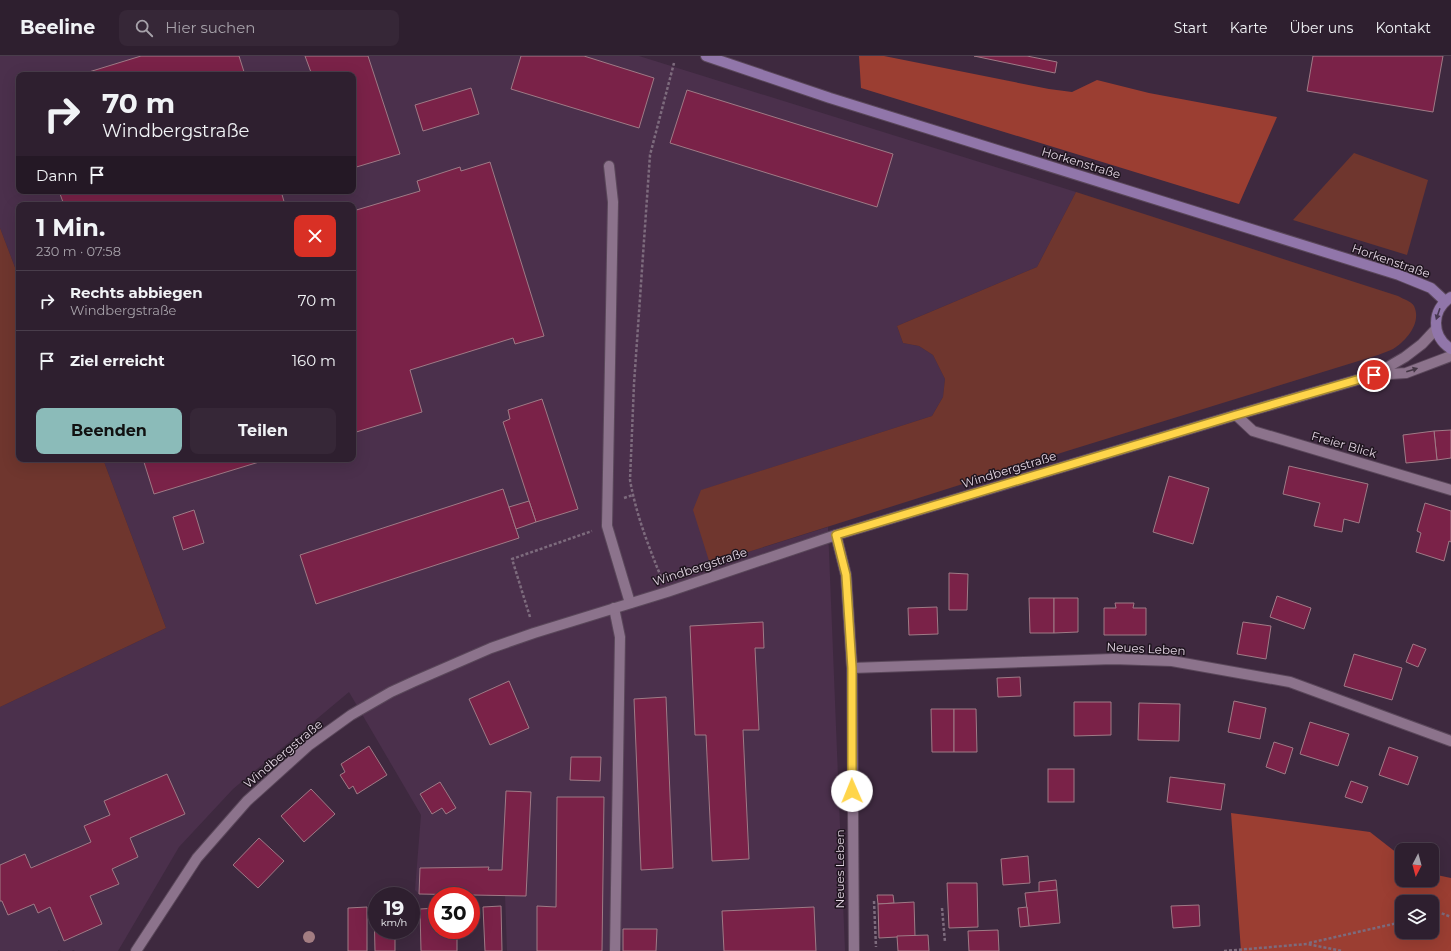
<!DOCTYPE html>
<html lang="de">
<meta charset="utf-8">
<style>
:root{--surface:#2e1f2f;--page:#362737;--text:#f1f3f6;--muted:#a7a2aa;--line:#493d4b;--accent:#8bbbb9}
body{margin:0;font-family:Montserrat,sans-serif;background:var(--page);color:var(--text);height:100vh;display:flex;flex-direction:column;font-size:15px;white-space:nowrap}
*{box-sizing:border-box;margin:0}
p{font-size:13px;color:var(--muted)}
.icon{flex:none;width:22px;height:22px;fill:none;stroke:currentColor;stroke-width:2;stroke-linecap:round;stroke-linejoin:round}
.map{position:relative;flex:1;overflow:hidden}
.side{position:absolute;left:16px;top:146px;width:340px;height:260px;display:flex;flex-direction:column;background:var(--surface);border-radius:8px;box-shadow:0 4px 16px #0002,0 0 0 1px var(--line)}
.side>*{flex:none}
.banner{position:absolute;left:16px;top:16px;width:340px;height:122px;border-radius:8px;box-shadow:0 4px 16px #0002,0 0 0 1px var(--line);background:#2e1f2f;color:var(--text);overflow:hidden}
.needle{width:26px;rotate:186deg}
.buttons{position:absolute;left:1395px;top:787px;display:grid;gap:8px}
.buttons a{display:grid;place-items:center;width:44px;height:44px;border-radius:8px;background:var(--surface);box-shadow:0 4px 16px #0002,0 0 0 1px var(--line);font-size:20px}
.speed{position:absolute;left:368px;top:831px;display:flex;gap:8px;font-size:20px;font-weight:700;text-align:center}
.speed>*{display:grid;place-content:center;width:52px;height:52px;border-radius:50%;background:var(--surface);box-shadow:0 4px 16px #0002,0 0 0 1px var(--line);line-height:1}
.speed small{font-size:10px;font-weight:400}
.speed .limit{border:6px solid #d22;background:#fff;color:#111}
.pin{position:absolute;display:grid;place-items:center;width:34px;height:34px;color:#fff;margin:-17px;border:2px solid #fff;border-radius:50%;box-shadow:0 1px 4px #0007}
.me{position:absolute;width:44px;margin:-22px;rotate:359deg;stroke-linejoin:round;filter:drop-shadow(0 0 3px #0008)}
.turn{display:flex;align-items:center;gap:14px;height:84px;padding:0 20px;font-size:18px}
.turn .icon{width:52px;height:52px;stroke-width:2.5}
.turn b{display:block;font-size:28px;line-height:34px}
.then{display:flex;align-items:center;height:38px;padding:0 20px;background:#0003;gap:8px;font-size:15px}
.round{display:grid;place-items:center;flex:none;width:42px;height:42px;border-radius:8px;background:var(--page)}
.head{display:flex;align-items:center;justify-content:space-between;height:68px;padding:0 20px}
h1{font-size:24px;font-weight:700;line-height:30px}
.button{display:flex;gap:8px;margin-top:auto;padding:8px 20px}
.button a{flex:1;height:46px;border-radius:8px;background:var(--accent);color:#111;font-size:16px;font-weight:700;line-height:46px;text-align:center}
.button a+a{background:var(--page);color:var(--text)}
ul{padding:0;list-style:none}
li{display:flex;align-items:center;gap:12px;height:60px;padding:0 20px;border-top:1px solid var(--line)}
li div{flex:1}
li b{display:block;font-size:15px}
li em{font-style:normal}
header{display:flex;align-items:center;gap:24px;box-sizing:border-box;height:56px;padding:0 20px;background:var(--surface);border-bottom:1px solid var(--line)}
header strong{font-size:19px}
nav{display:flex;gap:22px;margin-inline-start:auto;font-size:14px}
.search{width:280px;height:36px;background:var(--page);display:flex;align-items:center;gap:10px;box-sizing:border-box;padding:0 14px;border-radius:8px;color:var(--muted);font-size:15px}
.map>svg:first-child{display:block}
</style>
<header>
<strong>Beeline</strong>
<div class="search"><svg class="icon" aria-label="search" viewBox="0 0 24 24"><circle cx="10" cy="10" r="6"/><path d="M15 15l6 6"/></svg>Hier suchen</div>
<nav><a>Start</a><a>Karte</a><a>Über uns</a><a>Kontakt</a></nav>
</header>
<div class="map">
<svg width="1451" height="895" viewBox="0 0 1451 895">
<rect width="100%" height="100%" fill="#3e293f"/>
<path fill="#4b304c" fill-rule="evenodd" d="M0,0H639L1076,136L1037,211L897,270L903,287L919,290L933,299L945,323L943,341L932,360L702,434L710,508L828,471L845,895H507L505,839L419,838L415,834L421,759L349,636L233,733L179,791L118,895H75L73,894L72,895H61L58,894V895H0V651L166,572L103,403H353V149H19V222L0,172ZM19,19H353V135H19Z"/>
<g fill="#6f362e">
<polygon points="1354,97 1428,124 1407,199 1293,164"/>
<path d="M1076,136L1398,240C1403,243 1411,245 1414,250C1422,267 1406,285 1393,293C1389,295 1383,297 1378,299L1067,395L710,508L693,454L701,434L932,360L943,341L945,323L933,299L919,290L903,287L897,270L1037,211Z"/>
<polygon points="0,172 19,222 19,403 103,403 166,572 0,651"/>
</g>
<g fill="#9b3e32" fill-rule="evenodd">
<polygon points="859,0 884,0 1049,33 1072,36 1097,24 1149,37 1277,61 1239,148 861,32"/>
<path d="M1231,757L1370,776L1402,801V824H1432V818L1451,822V895H1241ZM1402,846H1432V876H1402Z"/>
</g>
<g fill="#7a2248" stroke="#9f7a86">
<polygon points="141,0 239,0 245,19 79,19"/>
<polygon points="305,0 368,0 400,98 353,112 353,19 312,19"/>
<polygon points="521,0 584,0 654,22 639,72 511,33"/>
<polygon points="974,0 1027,0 1057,6 1055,17"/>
<polygon points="1313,0 1443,0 1433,56 1307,35"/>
<polygon points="471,32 479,58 423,75 415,49"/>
<polygon points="687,34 893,98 877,151 670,87"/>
<polygon points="490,106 544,280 515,288 513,282 410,314 422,356 353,377 353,155 420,135 417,125 460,111 461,115"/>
<polygon points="59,135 281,135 285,149 64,149"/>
<polygon points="542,343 578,453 536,466 503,366 510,363 508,354"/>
<polygon points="1451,374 1451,402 1437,404 1434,375"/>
<polygon points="1434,375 1437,404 1406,407 1403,379"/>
<polygon points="143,403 269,403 154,438"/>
<polygon points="1289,410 1368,428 1359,467 1344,463 1342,476 1314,470 1320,447 1283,438"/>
<polygon points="1169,420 1209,432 1193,488 1153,476"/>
<polygon points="503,433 519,482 316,548 300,499"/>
<polygon points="529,445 536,466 516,473 509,451"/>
<polygon points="1425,447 1451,455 1451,486 1449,485 1444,505 1416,496 1421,477 1417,475"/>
<polygon points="194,454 204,487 183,494 173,461"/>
<polygon points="949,517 968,518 967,554 949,554"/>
<polygon points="1277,540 1311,552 1304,573 1270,561"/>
<polygon points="1029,542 1054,542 1054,577 1030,577"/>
<polygon points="1054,542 1078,542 1078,576 1054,577"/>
<polygon points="1115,547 1134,547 1133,552 1146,552 1146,579 1104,579 1104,552 1116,552"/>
<polygon points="937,551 938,578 909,579 908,552"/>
<polygon points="763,566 764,592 755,592 759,674 743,674 749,803 712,805 706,679 695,679 690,570"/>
<polygon points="1243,566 1271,570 1266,603 1237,598"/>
<polygon points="1413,588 1426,593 1418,611 1406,606"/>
<polygon points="1354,598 1402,612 1392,644 1344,630"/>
<polygon points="1020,621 1021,640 998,641 997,622"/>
<polygon points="509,625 529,672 490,689 469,643"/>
<polygon points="666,641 673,812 641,814 634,643"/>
<polygon points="1234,645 1266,652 1260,683 1228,676"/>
<polygon points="1074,646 1111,646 1111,679 1074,680"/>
<polygon points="1139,647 1180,648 1179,685 1138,684"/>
<polygon points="931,653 954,653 954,696 932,696"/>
<polygon points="954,653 976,653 977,696 954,696"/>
<polygon points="1310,666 1349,678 1338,710 1300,698"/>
<polygon points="1274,686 1293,692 1285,718 1266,711"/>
<polygon points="369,690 387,719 357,738 353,730 349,733 340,719 345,716 341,708"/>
<polygon points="1389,691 1418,701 1408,729 1379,719"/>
<polygon points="571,701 601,701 600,725 570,724"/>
<rect x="1048" y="713" width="26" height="33"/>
<polygon points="167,718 185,758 130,782 138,801 112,813 119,828 90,840 102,868 64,885 50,851 38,857 34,848 8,859 2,845 0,845 0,809 25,798 31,812 91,786 84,770 110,759 104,745"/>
<polygon points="1170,721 1225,728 1221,754 1167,746"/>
<polygon points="1351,725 1368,731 1362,747 1345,741"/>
<polygon points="440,726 456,752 446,758 442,752 432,758 420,738"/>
<polygon points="311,733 335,758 304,786 281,760"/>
<polygon points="506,735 531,736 526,840 419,838 420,812 489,811 488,814 502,814"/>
<polygon points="557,741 604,741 602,895 537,895 537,850 556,851"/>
<polygon points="259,782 284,805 258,832 233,809"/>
<polygon points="1028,800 1030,827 1003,829 1001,803"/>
<polygon points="1056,824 1057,834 1039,836 1039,826"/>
<polygon points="947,827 977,827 978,871 949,872"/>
<polygon points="1057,834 1060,867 1029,870 1025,837"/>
<polygon points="877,839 893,839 894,847 878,848"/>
<polygon points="914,846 915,880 879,882 878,848"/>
<polygon points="1199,849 1200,870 1173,872 1171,850"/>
<polygon points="501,850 502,895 485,895 483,851"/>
<polygon points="367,851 367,895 348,895 348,852"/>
<polygon points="814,851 816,895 724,895 722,855"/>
<polygon points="1027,851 1029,870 1020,871 1018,852"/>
<polygon points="437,852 437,874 457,874 457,895 421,895 420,853"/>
<polygon points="374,853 377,853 377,874 395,874 395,895 375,895"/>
<polygon points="623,873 657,873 656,895 623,895"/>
<polygon points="998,874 999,895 969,895 968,875"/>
<polygon points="928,879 929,895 898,895 897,880"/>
</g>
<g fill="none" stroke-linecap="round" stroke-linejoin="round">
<g stroke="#5a475a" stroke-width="12">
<g id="lane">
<polyline points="609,110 613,146 607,470 630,547"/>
<polyline points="614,552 620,581 615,895"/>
</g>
</g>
<g stroke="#5a475a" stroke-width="12">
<g id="street">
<polyline points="1376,318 1405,301 1422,288 1436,273"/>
<polyline points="1236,359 1253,375 1451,434"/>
<polyline points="836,479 846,519 852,612 854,895"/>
<polyline points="852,612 1113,603 1172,605 1290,626 1451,685"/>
<polyline points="136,895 197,802 247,745 308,690 351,659 391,636 415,625 491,592 534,577 667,536 836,479 1236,359 1374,319 1406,317 1451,300"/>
</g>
</g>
<g stroke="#5a475a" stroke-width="12">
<g id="secondary">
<polyline points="706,0 830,42 1399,219 1431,232 1445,245"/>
<path d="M1451,241C1431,254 1431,280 1451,293"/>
</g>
</g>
<g stroke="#7d6b7d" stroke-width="2.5" stroke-dasharray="3 2" stroke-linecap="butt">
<polyline points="624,442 633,439"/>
<path d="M661,521C648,489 636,458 630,424L634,328L650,99L674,7"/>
<polyline points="530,561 512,503 592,475"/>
<polyline points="874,845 876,891"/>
<polyline points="942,852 945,886"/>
<polyline points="1432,859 1441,857 1451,861"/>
<polyline points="1309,887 1402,866"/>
<polyline points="1224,895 1307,888 1342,895"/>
</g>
<use href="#lane" stroke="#8c738c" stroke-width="10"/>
<use href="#street" stroke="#8c738c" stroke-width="10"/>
<use href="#secondary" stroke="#9176aa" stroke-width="10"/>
</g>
<circle fill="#a37d82" cx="309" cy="881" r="6"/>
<defs><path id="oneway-solid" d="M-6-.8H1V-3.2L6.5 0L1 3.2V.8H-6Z"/></defs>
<use fill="#473750" href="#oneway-solid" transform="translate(1438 258) rotate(109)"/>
<use fill="#453645" href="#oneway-solid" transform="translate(1412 314) rotate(-18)"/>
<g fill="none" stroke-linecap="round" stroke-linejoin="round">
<g stroke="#a68a30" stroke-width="10">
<polyline id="route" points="852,735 852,612 846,519 836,479 1236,359 1374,319"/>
</g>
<use href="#route" stroke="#ffd54a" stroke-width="7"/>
</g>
<g text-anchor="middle" stroke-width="3" stroke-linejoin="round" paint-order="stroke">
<g font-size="12" fill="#e1d3e1" stroke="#1f151f">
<text transform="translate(1081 107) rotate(17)" y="4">Horkenstraße</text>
<text transform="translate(1391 205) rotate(19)" y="4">Horkenstraße</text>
<text transform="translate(1344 389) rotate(16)" y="4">Freier Blick</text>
<text transform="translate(1009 414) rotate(-17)" y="4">Windbergstraße</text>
<text transform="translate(700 511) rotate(-18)" y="4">Windbergstraße</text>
<text transform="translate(1146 593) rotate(3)" y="4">Neues Leben</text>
<text transform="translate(283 698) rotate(-40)" y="4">Windbergstraße</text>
<text transform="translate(840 813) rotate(-90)" y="4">Neues Leben</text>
</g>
</g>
</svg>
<div class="buttons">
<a><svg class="needle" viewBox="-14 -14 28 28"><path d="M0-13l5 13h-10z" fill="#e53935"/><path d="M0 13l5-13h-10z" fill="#a7a2aa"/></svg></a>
<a><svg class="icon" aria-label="layers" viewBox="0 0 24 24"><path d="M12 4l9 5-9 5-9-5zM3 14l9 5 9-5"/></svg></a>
</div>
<div class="speed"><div>19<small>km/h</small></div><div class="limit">30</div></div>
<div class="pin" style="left:1374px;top:319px;background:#d93025"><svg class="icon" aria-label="arrive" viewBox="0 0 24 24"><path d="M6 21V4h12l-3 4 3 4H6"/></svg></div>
<svg class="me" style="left:852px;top:735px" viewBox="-20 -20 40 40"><circle r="19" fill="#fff"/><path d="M0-13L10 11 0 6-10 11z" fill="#ffd54a"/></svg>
<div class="banner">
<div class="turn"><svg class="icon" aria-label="right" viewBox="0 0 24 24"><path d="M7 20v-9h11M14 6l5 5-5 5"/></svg><div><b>70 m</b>Windbergstraße</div></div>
<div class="then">Dann<svg class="icon" aria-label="arrive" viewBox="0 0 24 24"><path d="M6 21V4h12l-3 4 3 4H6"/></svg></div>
</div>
<section class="side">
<div class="head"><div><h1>1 Min.</h1><p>230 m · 07:58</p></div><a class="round" style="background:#d93025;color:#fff"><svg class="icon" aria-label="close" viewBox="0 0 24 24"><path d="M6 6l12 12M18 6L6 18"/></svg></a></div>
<ul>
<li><svg class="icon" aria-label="right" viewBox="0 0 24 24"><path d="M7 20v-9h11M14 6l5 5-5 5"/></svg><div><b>Rechts abbiegen</b><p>Windbergstraße</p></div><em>70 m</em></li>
<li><svg class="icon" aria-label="arrive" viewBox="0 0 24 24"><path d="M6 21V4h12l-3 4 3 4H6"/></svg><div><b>Ziel erreicht</b></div><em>160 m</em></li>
</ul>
<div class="button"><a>Beenden</a><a>Teilen</a></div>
</section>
</div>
